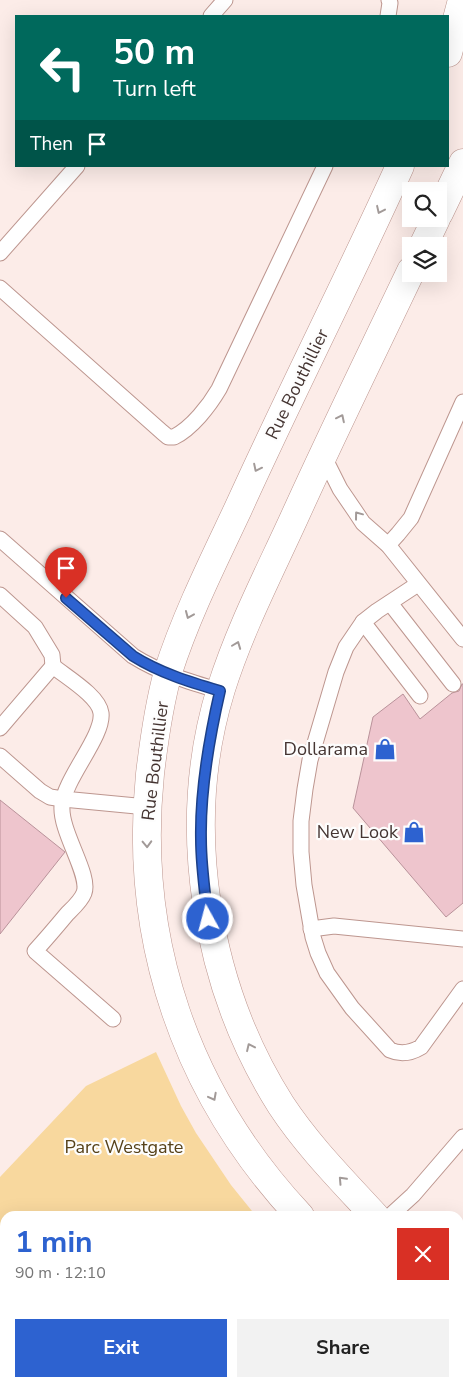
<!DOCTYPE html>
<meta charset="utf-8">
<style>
:root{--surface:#fff;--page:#f2f2f2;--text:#222;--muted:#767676;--accent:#2d62d0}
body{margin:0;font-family:"Nunito Sans",sans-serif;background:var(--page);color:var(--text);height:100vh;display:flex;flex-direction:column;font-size:19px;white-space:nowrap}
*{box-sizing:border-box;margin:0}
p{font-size:16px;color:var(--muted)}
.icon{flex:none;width:28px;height:28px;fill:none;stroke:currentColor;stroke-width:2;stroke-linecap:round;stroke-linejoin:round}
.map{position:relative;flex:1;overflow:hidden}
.panel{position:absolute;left:0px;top:1211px;width:464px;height:176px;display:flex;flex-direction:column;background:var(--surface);border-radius:15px 15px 0 0;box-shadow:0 5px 20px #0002}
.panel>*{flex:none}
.top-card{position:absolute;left:15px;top:15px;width:434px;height:152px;border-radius:0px;box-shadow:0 5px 20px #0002;background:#00695c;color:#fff;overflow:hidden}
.fabs{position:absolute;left:402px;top:182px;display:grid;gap:10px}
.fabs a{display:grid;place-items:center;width:45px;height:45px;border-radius:0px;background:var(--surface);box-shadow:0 5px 20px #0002;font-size:25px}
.pin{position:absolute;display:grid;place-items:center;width:42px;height:42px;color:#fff;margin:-51px -21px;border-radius:50% 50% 50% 0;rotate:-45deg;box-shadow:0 0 5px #0007}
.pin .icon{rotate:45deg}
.me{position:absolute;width:55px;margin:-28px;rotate:353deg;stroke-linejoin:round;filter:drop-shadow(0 0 4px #0008)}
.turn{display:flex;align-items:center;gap:18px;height:105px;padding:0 15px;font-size:22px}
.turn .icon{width:65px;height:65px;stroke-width:2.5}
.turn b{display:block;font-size:35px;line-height:42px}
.then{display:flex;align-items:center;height:48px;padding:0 15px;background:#0003;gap:10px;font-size:19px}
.round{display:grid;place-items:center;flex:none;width:52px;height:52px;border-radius:0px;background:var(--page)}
.overview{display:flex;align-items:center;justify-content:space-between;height:85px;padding:0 15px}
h1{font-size:30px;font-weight:700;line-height:38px;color:var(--accent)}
.primary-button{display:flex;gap:10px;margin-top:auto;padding:10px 15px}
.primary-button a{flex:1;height:58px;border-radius:0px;background:var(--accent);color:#fff;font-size:20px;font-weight:700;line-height:58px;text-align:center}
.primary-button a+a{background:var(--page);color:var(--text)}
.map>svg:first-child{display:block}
</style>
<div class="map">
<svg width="463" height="1387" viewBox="0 0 463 1387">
<rect width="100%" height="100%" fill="#fcece8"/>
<g fill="#f8d89e">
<polygon points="156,1052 181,1106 196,1133 231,1185 256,1216 5,1216 5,1317 0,1314 0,1177 86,1086"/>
<polygon points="418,1383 422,1387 89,1387 84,1383"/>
</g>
<g fill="#eec5cd" stroke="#b9929a">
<polygon points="462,684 463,684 463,903 446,917 353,808 373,717 403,694 420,719 452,693 459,691"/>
<polygon points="0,800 65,852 0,934"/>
</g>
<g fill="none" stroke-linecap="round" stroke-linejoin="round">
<g stroke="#bd968f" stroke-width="17">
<g id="lane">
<polyline points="211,16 225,0"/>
<polyline points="388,16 390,3 389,0"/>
<polyline points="0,253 77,166"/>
<path d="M0,288L162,432L168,437H174C192,428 209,406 219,389L325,166"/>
<polyline points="323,455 340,489 355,511 363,523 388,545 463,639"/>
<path d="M0,539L133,656C160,673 190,682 220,691"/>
<polyline points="388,545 398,534 411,518 463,402"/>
<path d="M418,584L377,611L363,622L346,647L336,672L310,760L305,789L301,821V852L304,885L313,937L318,953L327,973L352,1008L390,1050C401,1055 411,1053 421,1047L463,989"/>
<polyline points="0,595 35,627 52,655 53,666"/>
<polyline points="390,603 453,684"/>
<polyline points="363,622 420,696"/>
<path d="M0,728L53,666C66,677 99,696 101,713C104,736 64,779 62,806C60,832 91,875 84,893C81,901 73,908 67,914C57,926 46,939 35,951L113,1019"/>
<polyline points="0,756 40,791 50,797 63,799 147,807"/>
<polyline points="311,929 334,926 463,939"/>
<polyline points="390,1216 413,1195 463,1137"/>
</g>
</g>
<g stroke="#bd968f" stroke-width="29">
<g id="secondary">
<polyline points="448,53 462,0"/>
<polyline points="439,213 463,163"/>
<polyline points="423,246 436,219"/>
<path d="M300,1216C186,1094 133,941 150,774C154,740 159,705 168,672C186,616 213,562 238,509C290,394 348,281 400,166"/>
<path d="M375,1216C342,1180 308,1146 281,1105C205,985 179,825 221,689C240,629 269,573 295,516C332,434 372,353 411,271"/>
<polyline points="459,1303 463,1308"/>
<polyline points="459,1382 463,1387"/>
</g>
</g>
<use href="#lane" stroke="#fff" stroke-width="15"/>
<use href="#secondary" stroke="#fff" stroke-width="28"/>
</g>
<defs><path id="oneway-chevron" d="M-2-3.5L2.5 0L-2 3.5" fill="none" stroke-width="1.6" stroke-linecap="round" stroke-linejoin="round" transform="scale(1.25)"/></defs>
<g stroke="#a29a98">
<use href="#oneway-chevron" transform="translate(380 210) rotate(115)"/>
<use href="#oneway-chevron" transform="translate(341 418) rotate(-64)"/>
<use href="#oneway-chevron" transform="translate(257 468) rotate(116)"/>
<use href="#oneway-chevron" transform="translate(358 515) rotate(-127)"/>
<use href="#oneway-chevron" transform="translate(189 615) rotate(113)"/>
<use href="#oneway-chevron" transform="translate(237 645) rotate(-69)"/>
<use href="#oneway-chevron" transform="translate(147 844) rotate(88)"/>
<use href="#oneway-chevron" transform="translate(250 1047) rotate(-115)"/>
<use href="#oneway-chevron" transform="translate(213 1097) rotate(62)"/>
<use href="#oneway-chevron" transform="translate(342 1180) rotate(-133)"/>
</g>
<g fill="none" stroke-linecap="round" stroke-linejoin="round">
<g stroke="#1d4087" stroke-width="12">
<path id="route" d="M66,598L133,656C160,673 190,682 220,691C209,739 200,789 201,839C201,866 205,892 208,919"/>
</g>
<use href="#route" stroke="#2d62d0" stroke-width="9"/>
</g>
<defs>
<g id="shop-bare" transform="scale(1.725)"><path d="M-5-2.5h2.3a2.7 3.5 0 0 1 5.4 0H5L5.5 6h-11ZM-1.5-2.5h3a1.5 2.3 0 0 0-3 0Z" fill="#2d62d0" stroke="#fdfdfd" stroke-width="2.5" paint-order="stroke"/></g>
</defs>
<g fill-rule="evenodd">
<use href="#shop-bare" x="385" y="749"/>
<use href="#shop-bare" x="414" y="832"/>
</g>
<g text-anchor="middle" stroke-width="4.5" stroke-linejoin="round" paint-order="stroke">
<g font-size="18" fill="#443431" stroke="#fdfdfd">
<text transform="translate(297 384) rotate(-64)" y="6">Rue Bouthillier</text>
<text transform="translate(155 761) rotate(-83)" y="6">Rue Bouthillier</text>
</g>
<g font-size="18" fill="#443431" stroke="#fdfdfd" text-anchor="end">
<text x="368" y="755">Dollarama</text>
<text x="398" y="838">New Look</text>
</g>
<g font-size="18" fill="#564118" stroke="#fdfdfd">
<text x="124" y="1153">Parc Westgate</text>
</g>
</g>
</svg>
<div class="fabs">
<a><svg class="icon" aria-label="search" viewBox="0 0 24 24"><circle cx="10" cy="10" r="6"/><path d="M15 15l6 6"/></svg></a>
<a><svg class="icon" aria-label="layers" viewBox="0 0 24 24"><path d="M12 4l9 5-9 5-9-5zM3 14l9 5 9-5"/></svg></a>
</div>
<div class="pin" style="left:66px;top:598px;background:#d93025"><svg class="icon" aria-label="arrive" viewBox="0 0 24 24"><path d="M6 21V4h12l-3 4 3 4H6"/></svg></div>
<svg class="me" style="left:208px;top:919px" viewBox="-20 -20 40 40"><circle r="17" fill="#2d62d0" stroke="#fff" stroke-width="3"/><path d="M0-11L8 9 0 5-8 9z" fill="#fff"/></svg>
<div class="top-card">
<div class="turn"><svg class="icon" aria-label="left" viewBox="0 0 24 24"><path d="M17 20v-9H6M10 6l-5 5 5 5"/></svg><div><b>50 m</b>Turn left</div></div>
<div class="then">Then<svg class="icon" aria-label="arrive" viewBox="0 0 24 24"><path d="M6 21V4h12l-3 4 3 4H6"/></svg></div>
</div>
<section class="panel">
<div class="overview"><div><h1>1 min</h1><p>90 m · 12:10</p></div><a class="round" style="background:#d93025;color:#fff"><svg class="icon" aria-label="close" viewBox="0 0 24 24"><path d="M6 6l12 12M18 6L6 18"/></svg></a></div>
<div class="primary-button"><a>Exit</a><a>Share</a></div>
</section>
</div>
